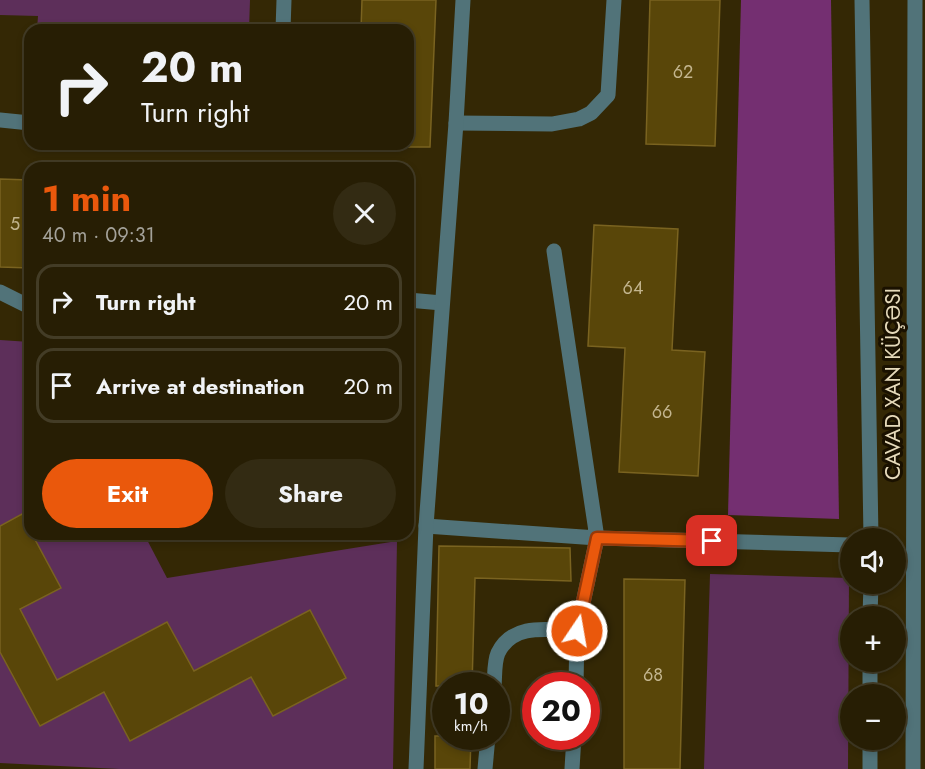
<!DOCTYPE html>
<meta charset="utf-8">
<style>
:root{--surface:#271e04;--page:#332b13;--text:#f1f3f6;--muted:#a4a29a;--line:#433c26;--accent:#ea580c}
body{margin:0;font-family:Jost,sans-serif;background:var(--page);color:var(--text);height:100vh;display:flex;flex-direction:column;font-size:22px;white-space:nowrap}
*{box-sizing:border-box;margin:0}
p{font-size:20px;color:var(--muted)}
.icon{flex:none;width:33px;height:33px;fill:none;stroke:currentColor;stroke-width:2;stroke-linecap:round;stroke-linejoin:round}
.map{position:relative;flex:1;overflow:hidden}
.drawer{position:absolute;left:24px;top:162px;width:390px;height:378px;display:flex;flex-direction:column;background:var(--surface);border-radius:18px;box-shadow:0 3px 9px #0003,0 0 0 2px var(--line)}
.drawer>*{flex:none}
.guide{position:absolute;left:24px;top:24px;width:390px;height:126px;border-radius:18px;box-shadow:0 3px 9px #0003,0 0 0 2px var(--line);background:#271e04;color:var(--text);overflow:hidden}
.tools{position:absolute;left:840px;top:528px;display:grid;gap:12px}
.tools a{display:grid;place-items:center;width:66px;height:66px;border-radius:50%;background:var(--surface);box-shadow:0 3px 9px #0003,0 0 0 2px var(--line);font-size:30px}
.speed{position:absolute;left:432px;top:672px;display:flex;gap:12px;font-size:30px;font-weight:700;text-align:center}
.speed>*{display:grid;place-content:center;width:78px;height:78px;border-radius:50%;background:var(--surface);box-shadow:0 3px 9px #0003,0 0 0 2px var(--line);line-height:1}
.speed small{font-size:15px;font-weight:400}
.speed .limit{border:9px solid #d22;background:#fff;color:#111}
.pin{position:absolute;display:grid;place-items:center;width:51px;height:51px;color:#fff;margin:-26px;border-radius:12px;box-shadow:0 3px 9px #0006}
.me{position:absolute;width:66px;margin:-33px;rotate:12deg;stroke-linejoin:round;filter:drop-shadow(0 0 4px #0008)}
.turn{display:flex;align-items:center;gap:21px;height:126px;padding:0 18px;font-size:27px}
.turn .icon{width:78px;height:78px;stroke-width:2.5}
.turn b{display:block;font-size:42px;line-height:51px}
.round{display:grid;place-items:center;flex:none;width:63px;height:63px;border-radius:32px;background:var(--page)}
.headline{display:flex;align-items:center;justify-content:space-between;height:102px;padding:0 18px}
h1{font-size:36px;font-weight:700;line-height:45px;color:var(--accent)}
.primary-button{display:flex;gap:12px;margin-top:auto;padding:12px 18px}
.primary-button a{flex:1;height:69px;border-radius:36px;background:var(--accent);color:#fff;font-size:24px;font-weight:700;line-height:69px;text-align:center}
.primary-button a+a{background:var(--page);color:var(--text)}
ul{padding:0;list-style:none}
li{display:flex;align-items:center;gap:18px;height:75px;margin:0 12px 9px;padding:0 6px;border:3px solid var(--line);border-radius:18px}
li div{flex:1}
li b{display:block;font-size:22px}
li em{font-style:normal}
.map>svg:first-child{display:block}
</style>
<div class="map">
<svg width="925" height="769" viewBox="0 0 925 769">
<rect width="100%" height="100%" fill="#342805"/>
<g fill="#5d2f5a">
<polygon points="0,0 250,0 249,30 37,30 38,16 0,15"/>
<polygon points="0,340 30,342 30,534 144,534 167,578 397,541 393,769 120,769 0,763"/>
<polygon points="710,574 849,578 848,769 704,769"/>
</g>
<polygon fill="#742f71" points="741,0 831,0 839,519 728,515"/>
<g fill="#594609" stroke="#7a6320" stroke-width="1.5">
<polygon points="362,0 436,0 430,147 408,147 408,30 361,30"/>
<polygon points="650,0 720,0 715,146 646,144"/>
<polygon points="0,179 30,180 30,268 0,267"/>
<polygon points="594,225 678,229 672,350 705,352 698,476 619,472 625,348 588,346"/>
<polygon points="22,514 30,530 30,534 32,534 61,588 20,609 57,680 167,622 194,671 310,610 346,678 273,716 251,677 130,741 104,692 40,726 0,652 0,526"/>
<polygon points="439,546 570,548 571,581 475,578 472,686 436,686"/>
<polygon points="624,579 685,580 680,769 624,769"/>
<polygon points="435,736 471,736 470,769 435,769"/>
</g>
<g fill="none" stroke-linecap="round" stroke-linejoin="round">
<g stroke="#517379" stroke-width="15">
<polyline points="862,0 871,538"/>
<polyline points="283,30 284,0"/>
<polyline points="0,120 30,123"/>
<polyline points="456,123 552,124 579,119 591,113 608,95 614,0"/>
<polyline points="0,292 30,307"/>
<polyline points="408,300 442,303"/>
<polyline points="426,526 597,538 554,251"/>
<polyline points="870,616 871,584"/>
<path d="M494,686C495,676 494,662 498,653C513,622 549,630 577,631"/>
<polyline points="576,686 577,631 597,538 850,545"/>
<polyline points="870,694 870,662"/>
<polyline points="870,740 870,769"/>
<polyline points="416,769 426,526 456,123 463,0"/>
<polyline points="485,769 488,736"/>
<polyline points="572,769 574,736"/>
<polyline points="913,769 915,0"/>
</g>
</g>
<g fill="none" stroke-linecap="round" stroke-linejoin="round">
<g stroke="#983908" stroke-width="15">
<polyline id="route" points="577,631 597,538 712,541"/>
</g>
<use href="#route" stroke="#ea580c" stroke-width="10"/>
</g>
<g text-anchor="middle" stroke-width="6" stroke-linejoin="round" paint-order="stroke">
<g font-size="18" fill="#c3b58e">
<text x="683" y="78">62</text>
<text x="15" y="230">5</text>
<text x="633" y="294">64</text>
<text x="662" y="418">66</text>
<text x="653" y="681">68</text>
</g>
<g font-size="21" fill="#e6daba" stroke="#1a1100">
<text transform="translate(893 384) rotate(-90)" y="7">CAVAD XAN KÜÇƏSI</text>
</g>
</g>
</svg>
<div class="tools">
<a><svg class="icon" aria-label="sound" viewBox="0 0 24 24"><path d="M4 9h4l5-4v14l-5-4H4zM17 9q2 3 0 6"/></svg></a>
<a>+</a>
<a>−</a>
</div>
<div class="speed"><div>10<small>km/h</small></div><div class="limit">20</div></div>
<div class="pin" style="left:712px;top:541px;background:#d93025"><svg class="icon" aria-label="arrive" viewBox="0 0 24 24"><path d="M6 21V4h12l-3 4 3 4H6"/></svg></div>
<svg class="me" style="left:577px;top:631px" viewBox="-20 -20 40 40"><circle r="17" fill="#ea580c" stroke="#fff" stroke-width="3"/><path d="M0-11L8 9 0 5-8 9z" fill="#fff"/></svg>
<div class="guide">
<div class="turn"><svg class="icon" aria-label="right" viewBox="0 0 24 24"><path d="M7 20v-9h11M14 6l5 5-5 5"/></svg><div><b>20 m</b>Turn right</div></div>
</div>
<section class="drawer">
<div class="headline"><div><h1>1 min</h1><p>40 m · 09:31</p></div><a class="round"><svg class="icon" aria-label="close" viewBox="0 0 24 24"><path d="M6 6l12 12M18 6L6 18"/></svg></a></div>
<ul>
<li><svg class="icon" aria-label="right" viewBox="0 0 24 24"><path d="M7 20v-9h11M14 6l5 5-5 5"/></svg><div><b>Turn right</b></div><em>20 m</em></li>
<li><svg class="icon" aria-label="arrive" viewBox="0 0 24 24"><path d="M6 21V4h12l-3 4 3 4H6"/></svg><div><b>Arrive at destination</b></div><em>20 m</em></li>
</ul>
<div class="primary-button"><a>Exit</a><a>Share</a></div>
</section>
</div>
